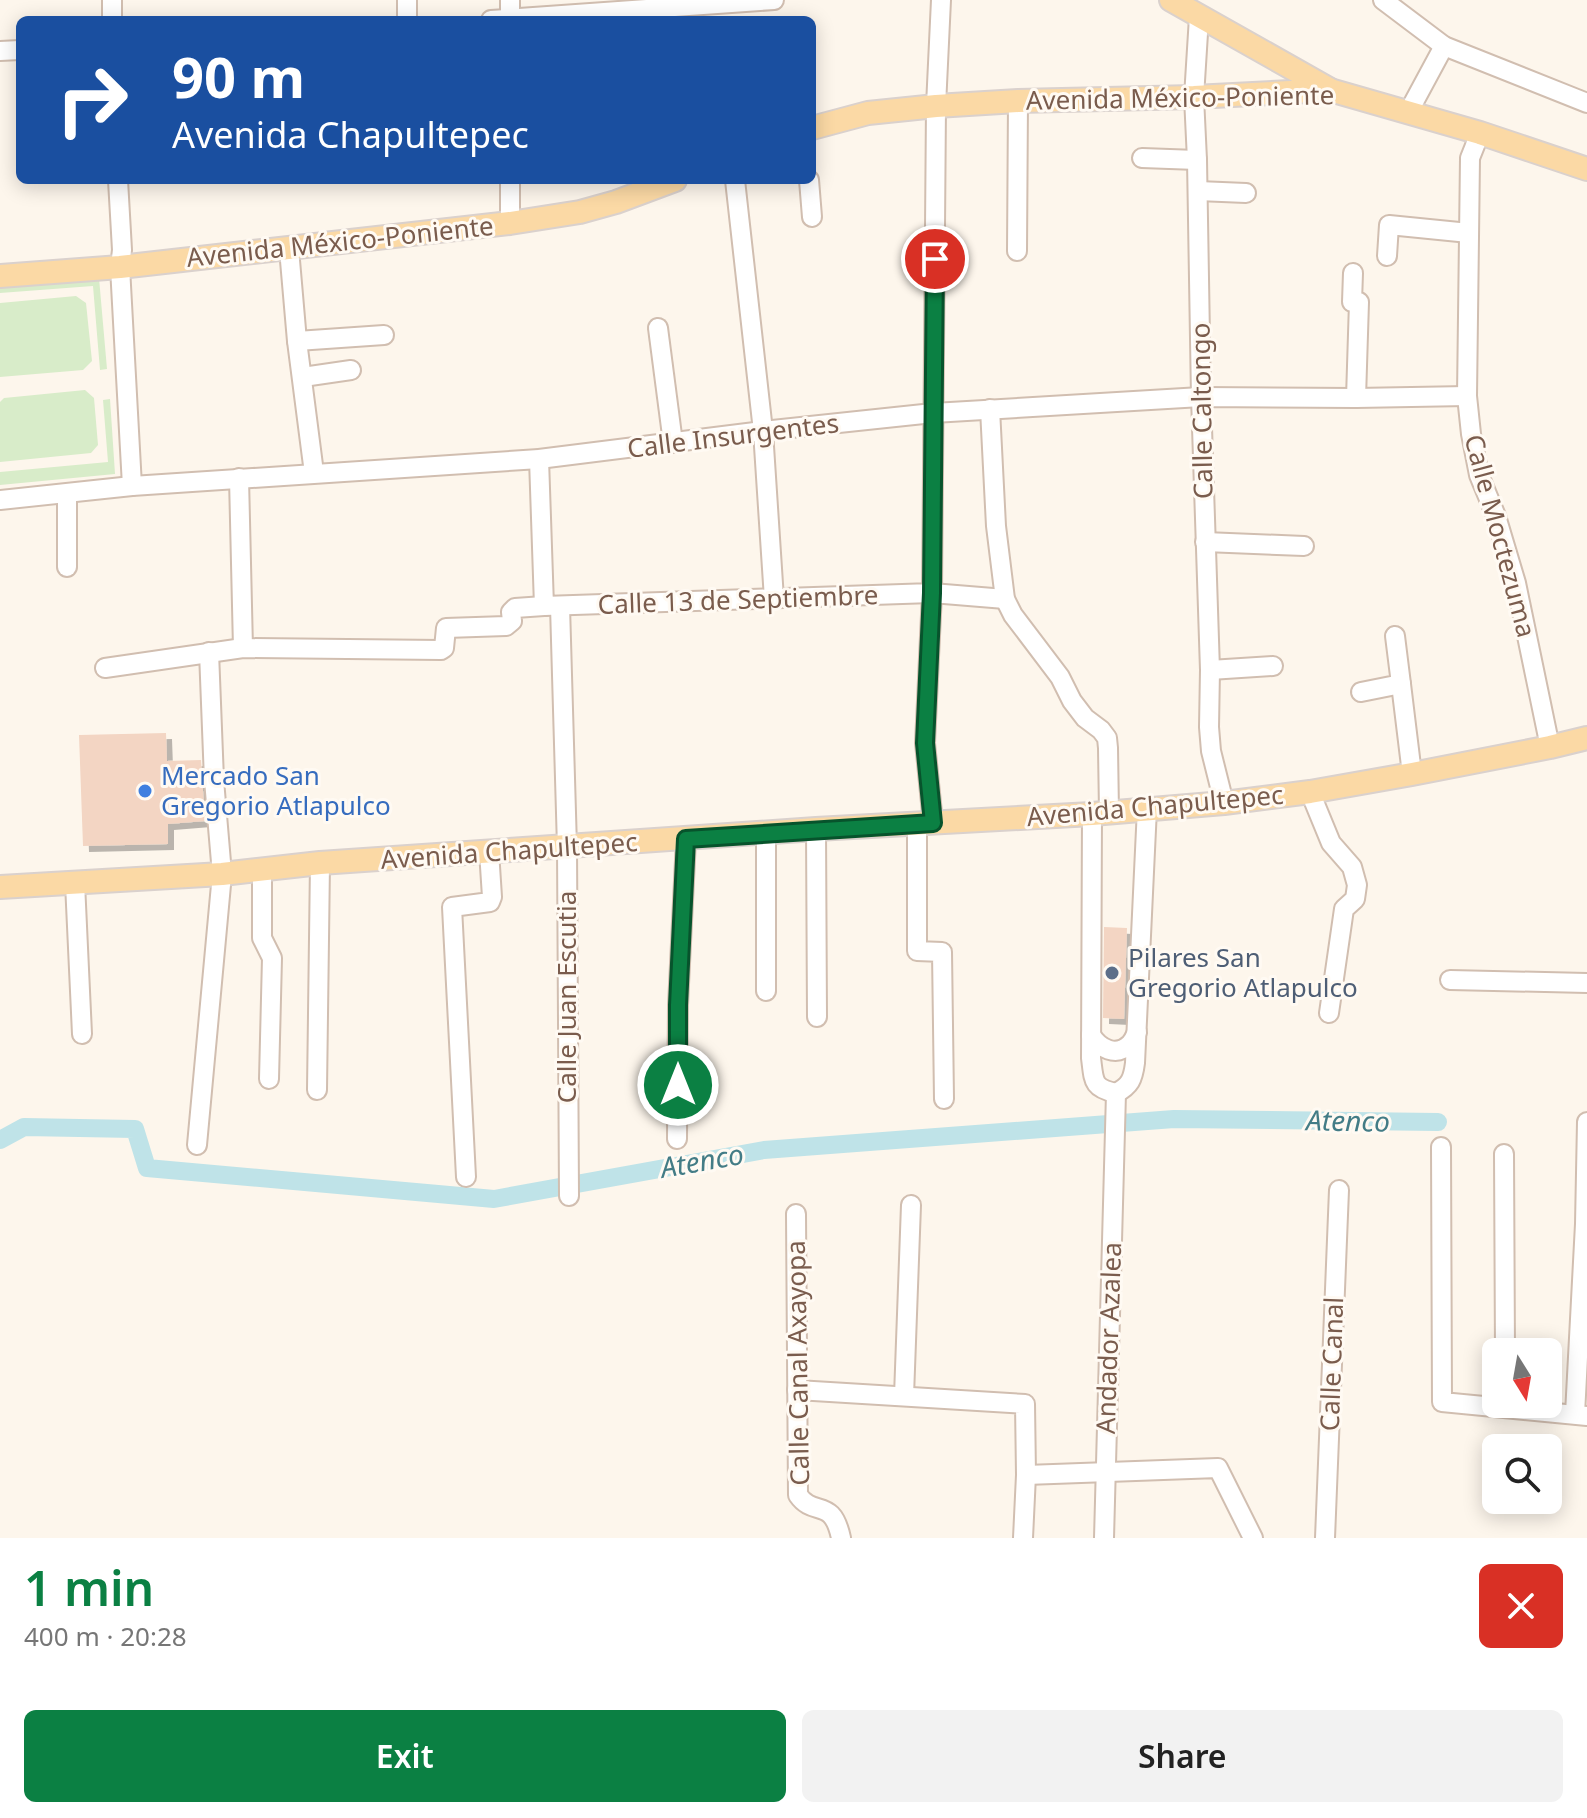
<!DOCTYPE html>
<meta charset="utf-8">
<style>
:root{--surface:#fff;--page:#f2f2f2;--text:#222;--muted:#767676;--accent:#0b8043}
body{margin:0;font-family:"Noto Sans",sans-serif;background:var(--page);color:var(--text);height:100vh;display:flex;flex-direction:column;font-size:30px;white-space:nowrap}
*{box-sizing:border-box;margin:0}
p{font-size:26px;color:var(--muted)}
.icon{flex:none;width:44px;height:44px;fill:none;stroke:currentColor;stroke-width:2;stroke-linecap:round;stroke-linejoin:round}
.map{position:relative;height:1538px;overflow:hidden}
.drawer{display:flex;flex-direction:column;background:var(--surface);flex:1}
.drawer>*{flex:none}
.guide{position:absolute;left:16px;top:16px;width:800px;height:168px;border-radius:12px;box-shadow:0 4px 20px #0003;background:#1a4fa0;color:#fff;overflow:hidden}
.needle{width:52px;rotate:169deg}
.fabs{position:absolute;left:1482px;top:1338px;display:grid;gap:16px}
.fabs a{display:grid;place-items:center;width:80px;height:80px;border-radius:12px;background:var(--surface);box-shadow:0 4px 20px #0003;font-size:40px}
.pin{position:absolute;display:grid;place-items:center;width:68px;height:68px;color:#fff;margin:-34px;border:4px solid #fff;border-radius:50%;box-shadow:0 2px 8px #0007}
.me{position:absolute;width:88px;margin:-44px;rotate:0deg;stroke-linejoin:round;filter:drop-shadow(0 0 6px #0008)}
.turn{display:flex;align-items:center;gap:28px;height:168px;padding:0 24px;font-size:36px}
.turn .icon{width:104px;height:104px;stroke-width:2.5}
.turn b{display:block;font-size:56px;line-height:68px}
.round{display:grid;place-items:center;flex:none;width:84px;height:84px;border-radius:12px;background:var(--page)}
.summary{display:flex;align-items:center;justify-content:space-between;height:136px;padding:0 24px}
h1{font-size:48px;font-weight:600;line-height:60px;color:var(--accent)}
.button{display:flex;gap:16px;margin-top:auto;padding:16px 24px}
.button a{flex:1;height:92px;border-radius:12px;background:var(--accent);color:#fff;font-size:32px;font-weight:600;line-height:92px;text-align:center}
.button a+a{background:var(--page);color:var(--text)}
.map>svg:first-child{display:block}
</style>
<div class="map">
<svg width="1587" height="1538" viewBox="0 0 1587 1538">
<defs>
<filter id="shadow"><feDropShadow dx="6" dy="6" stdDeviation="0" flood-color="#0004"/></filter>
</defs>
<rect width="100%" height="100%" fill="#fdf6ec"/>
<g fill="#d8ecc9">
<polygon points="99,278 107,369 100,370 93,286 0,293 0,286"/>
<polygon points="76,296 86,303 92,361 83,370 0,377 0,303"/>
<polygon points="85,390 94,398 98,445 91,453 0,462 0,402 4,398"/>
<polygon points="110,399 115,474 0,485 0,472 108,462 103,400"/>
</g>
<g fill="none" stroke-linecap="round" stroke-linejoin="round">
<polyline stroke="#bfe3e8" stroke-width="18" points="0,1140 24,1127 135,1129 147,1168 494,1199 764,1150 1174,1119 1438,1122"/>
</g>
<g fill="#f3d5c3" filter="url(#shadow)">
<polygon points="166,733 167,761 201,760 205,821 168,824 168,844 83,846 79,735"/>
<polygon points="1104,927 1127,928 1124,1019 1103,1018"/>
</g>
<g fill="none" stroke-linecap="round" stroke-linejoin="round">
<g stroke="#d1beb0" stroke-width="22">
<g id="minor">
<polyline points="112,0 112,20"/>
<polyline points="510,0 510,20"/>
<polyline points="1383,0 1444,46 1587,103"/>
<polyline points="1199,17 1194,97 1197,160 1201,397 1210,670 1209,727 1211,751 1224,803"/>
<polyline points="407,20 407,0"/>
<polyline points="491,20 774,0"/>
<polyline points="0,51 20,50"/>
<polyline points="1409,111 1444,46"/>
<polyline points="1480,133 1470,158 1467,396 1471,434 1479,475 1496,516 1516,583 1550,747"/>
<polyline points="1142,158 1197,160"/>
<polyline points="118,180 122,250 120,267 132,486"/>
<polyline points="510,180 510,223"/>
<polyline points="735,180 763,431 774,599"/>
<polyline points="809,180 812,217"/>
<polyline points="1198,191 1246,193"/>
<polyline points="289,249 297,341 314,473"/>
<polyline points="1017,251 1018,101"/>
<polyline points="1387,256 1389,225 1469,233"/>
<polyline points="1353,273 1352,302 1359,302 1356,398"/>
<polyline points="658,328 673,443"/>
<polyline points="297,341 384,335"/>
<polyline points="303,377 351,370"/>
<polyline points="990,409 996,526 1005,599 1013,615 1060,677 1072,701 1085,718 1101,730 1107,738 1108,748 1109,812"/>
<polyline points="539,459 544,606 932,593 936,106 941,0"/>
<polyline points="239,478 243,648"/>
<polyline points="67,494 67,567"/>
<polyline points="0,500 132,486 539,459 763,431 933,413 1201,397 1356,398 1467,396"/>
<polyline points="1205,542 1304,546"/>
<polyline points="560,606 567,847 569,1196"/>
<polyline points="105,668 243,648 441,650 444,648 446,628 506,626 512,621 511,612 515,608 544,606"/>
<polyline points="1210,670 1273,666"/>
<polyline points="1401,684 1412,774"/>
<polyline points="1361,692 1401,684 1395,636"/>
<polyline points="1310,792 1331,843 1352,867 1357,885 1355,899 1344,909 1329,1013"/>
<path d="M1092,814L1091,1058C1094,1081 1092,1088 1116,1093"/>
<polyline points="933,823 925,743 932,593 1005,599"/>
<polyline points="917,824 917,951 942,952 944,1099"/>
<polyline points="816,829 817,1017"/>
<polyline points="262,870 262,938 272,958 269,1079"/>
<polyline points="75,883 82,1034"/>
<polyline points="1450,980 1587,983"/>
<polyline points="766,991 766,834"/>
<path d="M1091,1035C1099,1048 1116,1058 1130,1044C1134,1040 1135,1036 1137,1032"/>
<polyline points="317,1090 320,863"/>
<path d="M1116,1093C1130,1086 1133,1079 1135,1063L1147,808"/>
<polyline points="677,1139 678,1005 686,839"/>
<polyline points="197,1145 222,874 214,780 209,652"/>
<polyline points="1441,1147 1442,1402 1587,1416"/>
<polyline points="1504,1154 1505,1352"/>
<polyline points="466,1177 452,907 490,902 492,897 489,851"/>
<path d="M796,1214L798,1495C814,1518 832,1496 841,1538"/>
<polyline points="797,1390 1025,1404 1026,1475 1023,1538"/>
<polyline points="904,1396 911,1205"/>
<polyline points="1575,1414 1585,1224 1587,1122"/>
<polyline points="1026,1475 1218,1468 1253,1538"/>
<polyline points="1104,1538 1116,1093"/>
<polyline points="1325,1538 1339,1190"/>
</g>
</g>
<g stroke="#dad1cd" stroke-width="26">
<g id="major">
<polyline points="1171,0 1329,89"/>
<polyline points="812,128 868,113 936,106 1018,101 1194,97 1330,90 1480,133 1587,169"/>
<polyline points="0,276 120,267 510,223 580,212 616,202 675,180"/>
<polyline points="0,887 222,874 320,863 816,829 1092,814 1224,803 1310,792 1412,774 1550,747 1587,738"/>
</g>
</g>
<use href="#minor" stroke="#fff" stroke-width="18"/>
<use href="#major" stroke="#fbd9a5" stroke-width="22"/>
</g>
<g fill="none" stroke-linecap="round" stroke-linejoin="round">
<g stroke="#07532c" stroke-width="20">
<polyline id="route" points="678,1085 678,1005 686,839 933,823 925,743 932,593 935,259"/>
</g>
<use href="#route" stroke="#0b8043" stroke-width="14"/>
</g>
<circle fill="#3f7fe0" stroke="#fffaf3" stroke-width="3" cx="145" cy="791" r="8"/>
<circle fill="#5c6f8a" stroke="#fffaf3" stroke-width="3" cx="1112" cy="973" r="8"/>
<g text-anchor="middle" stroke-width="6" stroke-linejoin="round" paint-order="stroke">
<g font-size="26" fill="#7a5c4d" stroke="#fffaf3">
<text transform="translate(1180 98) rotate(-1)" y="9">Avenida México-Poniente</text>
<text transform="translate(340 242) rotate(-6)" y="9">Avenida México-Poniente</text>
<text transform="translate(1202 411) rotate(-91)" y="9">Calle Caltongo</text>
<text transform="translate(733 436) rotate(-7)" y="9">Calle Insurgentes</text>
<text transform="translate(1500 536) rotate(75)" y="9">Calle Moctezuma</text>
<text transform="translate(738 600) rotate(-2)" y="9">Calle 13 de Septiembre</text>
<text transform="translate(1155 806) rotate(-5)" y="9">Avenida Chapultepec</text>
<text transform="translate(509 851) rotate(-4)" y="9">Avenida Chapultepec</text>
<text transform="translate(567 997) rotate(-90)" y="9">Calle Juan Escutia</text>
<text transform="translate(1109 1338) rotate(-88)" y="9">Andador Azalea</text>
<text transform="translate(798 1363) rotate(-91)" y="9">Calle Canal Axayopa</text>
<text transform="translate(1332 1364) rotate(-88)" y="9">Calle Canal</text>
</g>
<g font-size="26" fill="#366cbe" stroke="#fffaf3" text-anchor="start">
<text x="161" y="785">Mercado San<tspan x="161" dy="30">Gregorio Atlapulco</tspan></text>
</g>
<g font-size="26" fill="#4e5e75" stroke="#fffaf3" text-anchor="start">
<text x="1128" y="967">Pilares San<tspan x="1128" dy="30">Gregorio Atlapulco</tspan></text>
</g>
<g font-size="28" font-style="italic" fill="#437c86" stroke="#fffaf3">
<text transform="translate(1348 1121) rotate(1)" y="10">Atenco</text>
<text transform="translate(702 1161) rotate(-10)" y="10">Atenco</text>
</g>
</g>
</svg>
<div class="fabs">
<a><svg class="needle" viewBox="-14 -14 28 28"><path d="M0-13l5 13h-10z" fill="#e53935"/><path d="M0 13l5-13h-10z" fill="#767676"/></svg></a>
<a><svg class="icon" aria-label="search" viewBox="0 0 24 24"><circle cx="10" cy="10" r="6"/><path d="M15 15l6 6"/></svg></a>
</div>
<div class="pin" style="left:935px;top:259px;background:#d93025"><svg class="icon" aria-label="arrive" viewBox="0 0 24 24"><path d="M6 21V4h12l-3 4 3 4H6"/></svg></div>
<svg class="me" style="left:678px;top:1085px" viewBox="-20 -20 40 40"><circle r="17" fill="#0b8043" stroke="#fff" stroke-width="3"/><path d="M0-11L8 9 0 5-8 9z" fill="#fff"/></svg>
<div class="guide">
<div class="turn"><svg class="icon" aria-label="right" viewBox="0 0 24 24"><path d="M7 20v-9h11M14 6l5 5-5 5"/></svg><div><b>90 m</b>Avenida Chapultepec</div></div>
</div>
</div>
<section class="drawer">
<div class="summary"><div><h1>1 min</h1><p>400 m · 20:28</p></div><a class="round" style="background:#d93025;color:#fff"><svg class="icon" aria-label="close" viewBox="0 0 24 24"><path d="M6 6l12 12M18 6L6 18"/></svg></a></div>
<div class="button"><a>Exit</a><a>Share</a></div>
</section>
